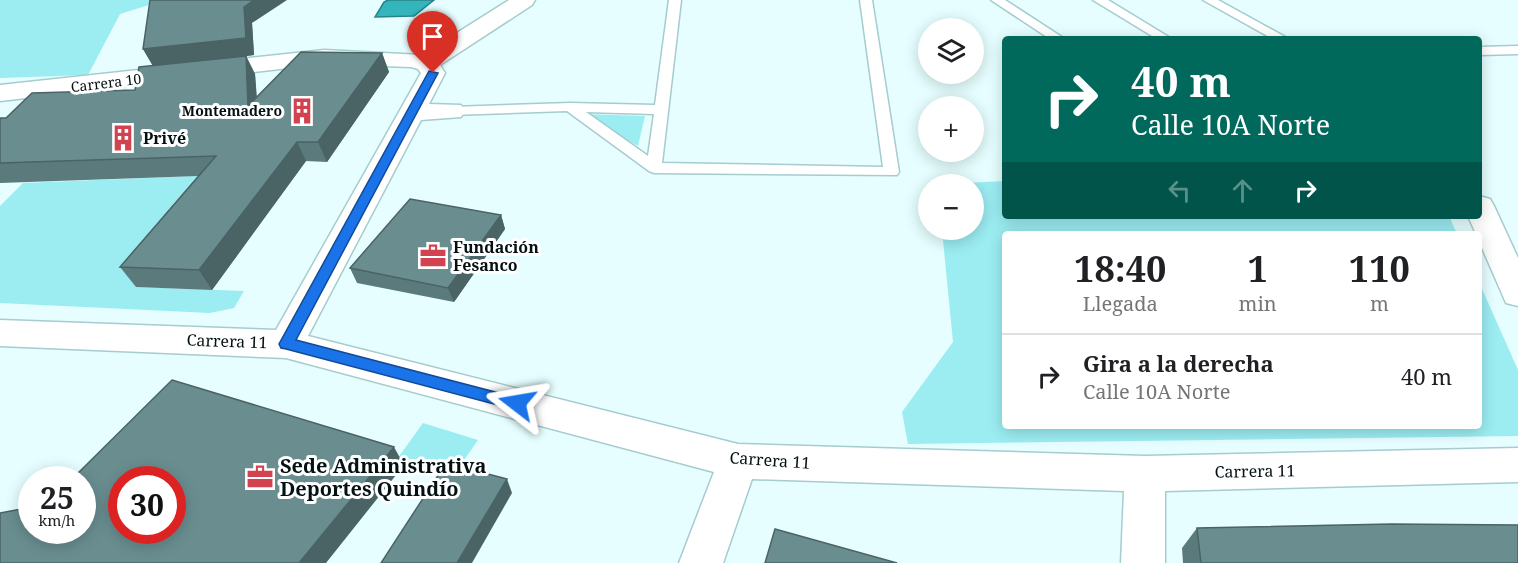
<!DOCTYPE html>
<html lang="es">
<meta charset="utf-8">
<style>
:root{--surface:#fff;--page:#f2f2f2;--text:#202124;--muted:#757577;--line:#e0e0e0}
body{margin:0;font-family:"Noto Serif",serif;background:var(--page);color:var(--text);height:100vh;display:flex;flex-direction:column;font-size:22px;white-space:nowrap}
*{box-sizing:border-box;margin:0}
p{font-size:20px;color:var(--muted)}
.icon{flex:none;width:33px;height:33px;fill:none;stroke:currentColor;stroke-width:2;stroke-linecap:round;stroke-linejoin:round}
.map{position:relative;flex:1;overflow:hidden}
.drawer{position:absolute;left:1002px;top:231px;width:480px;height:198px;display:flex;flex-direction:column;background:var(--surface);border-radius:6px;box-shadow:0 3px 15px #0003}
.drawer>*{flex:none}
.hud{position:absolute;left:1002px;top:36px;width:480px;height:183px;border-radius:6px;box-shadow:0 3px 15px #0003;background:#00695c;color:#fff;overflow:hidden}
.fabs{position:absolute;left:918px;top:18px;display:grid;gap:12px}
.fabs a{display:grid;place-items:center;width:66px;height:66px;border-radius:50%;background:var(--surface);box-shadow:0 3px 15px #0003;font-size:30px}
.speed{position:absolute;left:18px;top:466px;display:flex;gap:12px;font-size:30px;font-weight:700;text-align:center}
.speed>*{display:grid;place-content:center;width:78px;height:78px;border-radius:50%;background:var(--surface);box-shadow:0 3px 15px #0003;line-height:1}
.speed small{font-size:15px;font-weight:400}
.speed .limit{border:9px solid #d22;background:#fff;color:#111}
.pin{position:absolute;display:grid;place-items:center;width:51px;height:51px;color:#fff;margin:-62px -26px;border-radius:50% 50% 50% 0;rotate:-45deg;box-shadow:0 0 6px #0007}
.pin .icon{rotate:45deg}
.me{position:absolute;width:66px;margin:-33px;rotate:284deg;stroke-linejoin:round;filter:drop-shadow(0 0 4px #0008)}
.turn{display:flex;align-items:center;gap:21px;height:126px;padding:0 30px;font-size:27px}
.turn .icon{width:78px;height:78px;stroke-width:2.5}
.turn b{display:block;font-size:42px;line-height:51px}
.lanes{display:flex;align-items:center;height:57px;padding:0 30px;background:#0003;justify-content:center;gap:30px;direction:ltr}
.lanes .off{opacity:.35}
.eta{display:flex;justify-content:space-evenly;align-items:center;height:102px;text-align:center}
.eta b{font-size:36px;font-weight:700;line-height:42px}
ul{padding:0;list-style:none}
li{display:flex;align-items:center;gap:18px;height:84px;padding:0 30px;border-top:2px solid var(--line)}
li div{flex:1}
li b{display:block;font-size:22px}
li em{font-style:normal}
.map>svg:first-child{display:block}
</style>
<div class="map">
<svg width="1518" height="563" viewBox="0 0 1518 563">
<rect width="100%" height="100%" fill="#e6feff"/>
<g fill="#9bedf2">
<polygon points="0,0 165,0 120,14 88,75 0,78"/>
<polygon points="582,114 645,116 638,146"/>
<polygon points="244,174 136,287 244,291 234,308 210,313 0,303 0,206 23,183"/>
<polygon points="1005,181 1005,216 1449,216 1457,234 1005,234 1005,426 1479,426 1479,282 1518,370 1518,436 908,444 902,412 953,342 942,230 974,230 974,184 945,184"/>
<polygon points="423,423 478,440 453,476 395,462"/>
</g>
<polygon fill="#34b5bc" stroke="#268489" stroke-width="1.5" points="388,0 434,0 414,16 375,17 384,2"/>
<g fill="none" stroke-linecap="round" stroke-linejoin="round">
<g stroke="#a6ccce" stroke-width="3">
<g id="lane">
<path d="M669,0H681L662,163L883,167L860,0H872L899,172L897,175L654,173L649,171L567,111L452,115L445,111L452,107L570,103L655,105ZM586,112L654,114L648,156Z"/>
<polygon points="991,0 1005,0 1065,39 1050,39"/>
<polygon points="1093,0 1108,0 1172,39 1157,39"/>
<polygon points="1203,0 1218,0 1289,39 1273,39"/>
<polygon points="1518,46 1518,54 1479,55 1479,47"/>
</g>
</g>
<g stroke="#a6ccce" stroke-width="3">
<g id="street">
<polygon points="509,0 535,0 532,5 440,65 445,73 429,104 461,105 465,111 461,117 421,120 308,336 738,444 1145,456 1518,448 1518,482 1165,491 1165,563 1121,563 1124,491 752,479 723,563 679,563 714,472 286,358 0,346 0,320 276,330 421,73 418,69 411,67 324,64 0,101 0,85 324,50 422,55"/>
<polygon points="1479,196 1490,199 1494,206 1518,258 1518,306 1506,303 1479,241 1479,234 1476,234 1468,216 1479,216"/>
</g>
</g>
<use href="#lane" fill="#fff" fill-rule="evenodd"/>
<use href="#street" fill="#fff" fill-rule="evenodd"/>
</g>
<g fill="#5b7a7c">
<polygon points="252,23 254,55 246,56 255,74 257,98 382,53 389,72 327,162 306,161 212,290 136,287 120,267 198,176 0,183 0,118 6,118 135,90 153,66 143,49"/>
<polygon points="501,215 505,229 454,302 357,283 350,268"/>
<polygon points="1197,528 1518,563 1183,563 1182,548"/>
</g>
<g fill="#4a6365">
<polygon points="254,0 287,0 252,23 254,55 246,56 255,74 258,125 153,66 143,49 244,7"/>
<polygon points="382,53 389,72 327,162 318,142"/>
<polygon points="297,142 306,161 212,290 199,270"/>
<polygon points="501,215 505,229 454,302 448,288"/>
<polygon points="394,447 404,465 326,563 299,563"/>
<polygon points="507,479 512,493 472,563 457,563"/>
</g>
<g fill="#6a8e90" stroke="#4a6365" stroke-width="1.5" fill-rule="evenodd">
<polygon points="150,0 254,0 244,7 246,38 143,49"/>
<polygon points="301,52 382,53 318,142 297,142 199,270 120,267 216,156 0,163 0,118 6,118 32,93 135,90 139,67 246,56 248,106"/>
<polygon points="410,199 501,215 448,288 350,268"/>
<path d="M172,380L394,447L299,563H0V513L32,507V531H82V480H71ZM122,480H172V531H122Z"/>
<polygon points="446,463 507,479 457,563 381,563"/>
<polygon points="1391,524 1518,525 1518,563 1201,563 1197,528"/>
<polygon points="775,529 897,563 765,563"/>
</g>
<polygon fill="#1a73e8" stroke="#114b97" stroke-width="1.5" points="429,71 438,73 296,340 522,399 525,403 522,408 517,410 286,349 281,348 279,344"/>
<defs>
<g id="building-bare" transform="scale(2.07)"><path d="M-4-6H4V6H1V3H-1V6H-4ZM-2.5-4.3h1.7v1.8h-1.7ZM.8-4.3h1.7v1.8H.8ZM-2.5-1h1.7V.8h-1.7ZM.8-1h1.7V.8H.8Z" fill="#d2424f" stroke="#fff" stroke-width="2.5" paint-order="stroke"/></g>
<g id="office-bare" transform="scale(2.07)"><path d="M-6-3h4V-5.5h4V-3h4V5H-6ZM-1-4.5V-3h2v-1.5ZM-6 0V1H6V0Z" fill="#d2424f" stroke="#fff" stroke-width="2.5" paint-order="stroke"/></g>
</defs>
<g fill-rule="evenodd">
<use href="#building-bare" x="302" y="111"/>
<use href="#building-bare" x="123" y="138"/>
<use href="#office-bare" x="433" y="256"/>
<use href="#office-bare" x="260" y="477"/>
</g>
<g text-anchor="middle" stroke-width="6" stroke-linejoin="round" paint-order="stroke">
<g font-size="14" fill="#041112" stroke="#fff">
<text transform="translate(106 83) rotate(-7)" y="5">Carrera 10</text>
</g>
<g font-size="14" font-weight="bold" fill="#041112" stroke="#fff" text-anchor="end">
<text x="282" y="116">Montemadero</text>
</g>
<g font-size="16" font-weight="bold" fill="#041112" stroke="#fff" text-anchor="start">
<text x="143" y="144">Privé</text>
<text x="453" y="253">Fundación<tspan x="453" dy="18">Fesanco</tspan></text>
</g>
<g font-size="16" fill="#041112" stroke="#fff">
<text transform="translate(227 341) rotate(2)" y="6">Carrera 11</text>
<text transform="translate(770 460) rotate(4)" y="6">Carrera 11</text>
<text transform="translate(1255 471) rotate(-1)" y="6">Carrera 11</text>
</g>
<g font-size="20" font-weight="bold" fill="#041112" stroke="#fff" text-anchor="start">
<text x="280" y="473">Sede Administrativa<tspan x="280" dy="23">Deportes Quindío</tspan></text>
</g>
</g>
</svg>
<div class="fabs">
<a><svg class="icon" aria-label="layers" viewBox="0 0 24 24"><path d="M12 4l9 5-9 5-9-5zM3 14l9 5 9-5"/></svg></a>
<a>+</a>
<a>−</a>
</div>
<div class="speed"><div>25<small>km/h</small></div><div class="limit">30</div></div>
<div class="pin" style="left:433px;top:73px;background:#d93025"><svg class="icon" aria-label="arrive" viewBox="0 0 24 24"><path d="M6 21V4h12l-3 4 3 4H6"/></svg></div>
<svg class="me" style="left:517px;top:403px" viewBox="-20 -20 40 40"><path d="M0-17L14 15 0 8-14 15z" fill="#1a73e8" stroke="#fff" stroke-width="4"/></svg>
<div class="hud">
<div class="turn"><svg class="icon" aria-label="right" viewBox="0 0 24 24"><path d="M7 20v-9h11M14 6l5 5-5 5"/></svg><div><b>40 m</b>Calle 10A Norte</div></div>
<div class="lanes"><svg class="icon off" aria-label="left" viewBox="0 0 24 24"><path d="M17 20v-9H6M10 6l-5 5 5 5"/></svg><svg class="icon off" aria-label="ahead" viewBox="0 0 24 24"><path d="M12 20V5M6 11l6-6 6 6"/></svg><svg class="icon" aria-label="right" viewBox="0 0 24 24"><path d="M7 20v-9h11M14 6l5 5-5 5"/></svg></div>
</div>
<section class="drawer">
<div class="eta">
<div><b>18:40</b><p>Llegada</p></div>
<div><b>1</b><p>min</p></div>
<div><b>110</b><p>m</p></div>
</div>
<ul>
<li><svg class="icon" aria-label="right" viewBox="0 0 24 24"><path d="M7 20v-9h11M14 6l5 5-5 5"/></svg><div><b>Gira a la derecha</b><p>Calle 10A Norte</p></div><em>40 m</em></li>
</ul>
</section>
</div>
